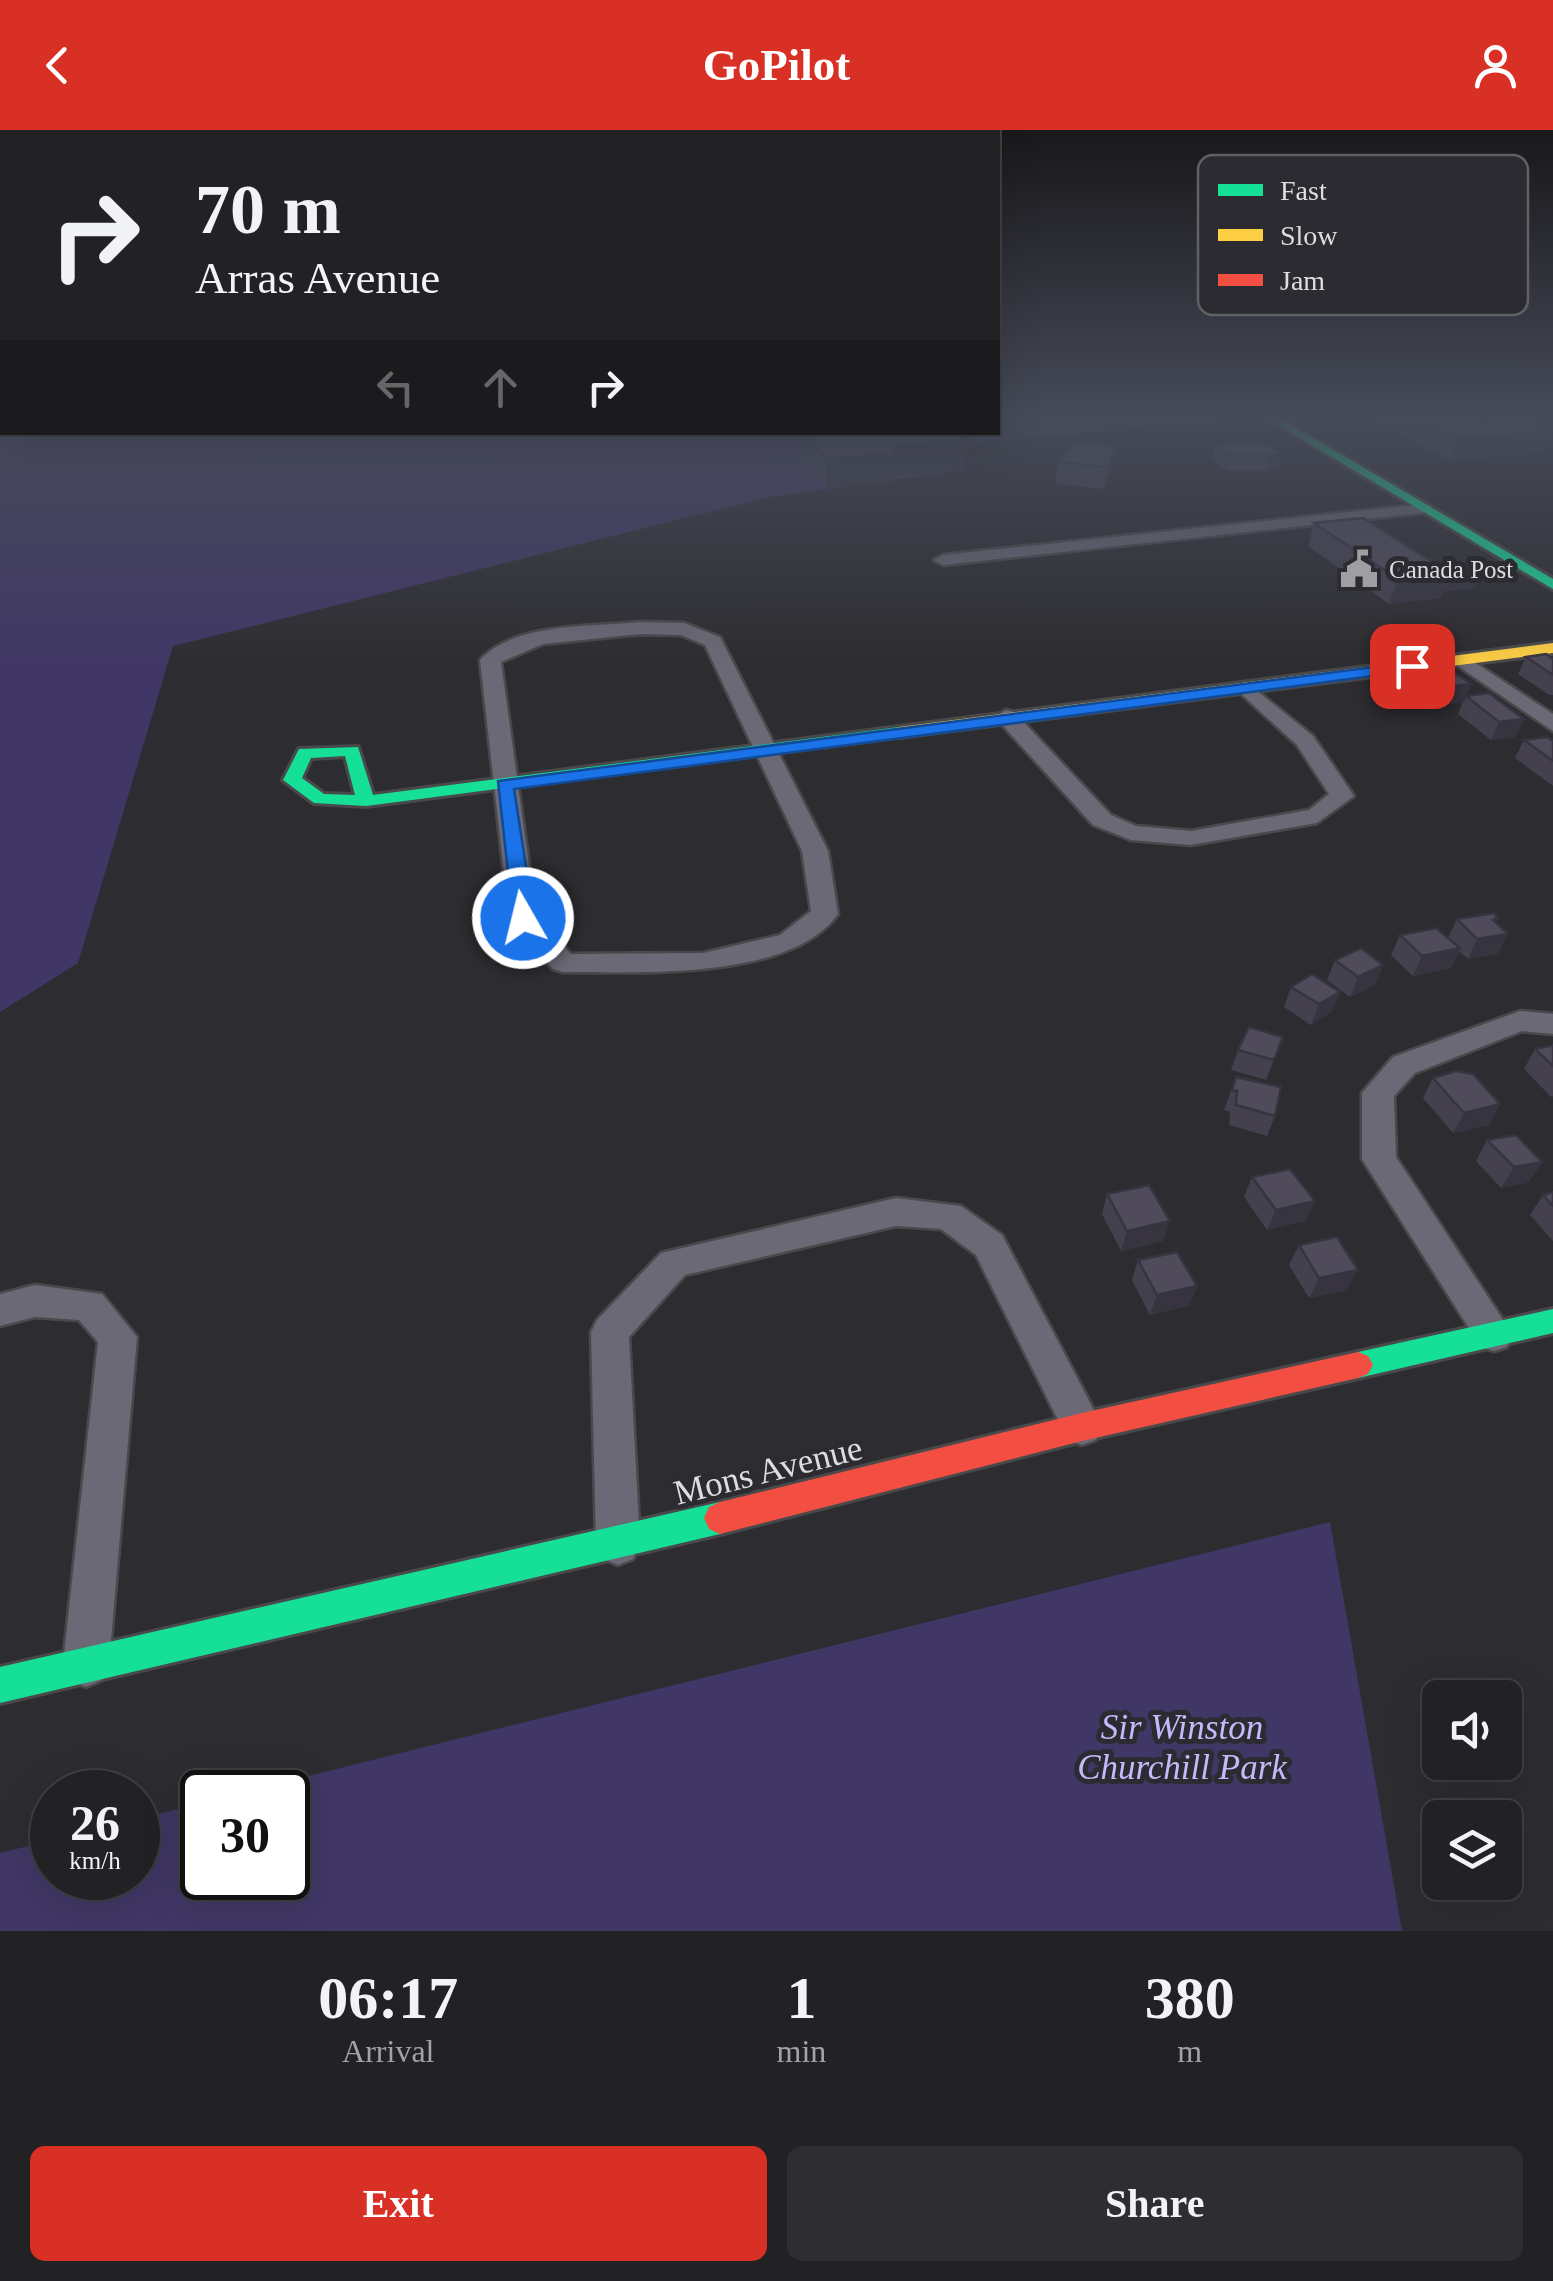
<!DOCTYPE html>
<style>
:root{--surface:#222124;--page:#2e2e31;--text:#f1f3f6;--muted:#a2a3a6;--line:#3f3e41;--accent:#d93025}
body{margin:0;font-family:"Times New Roman",serif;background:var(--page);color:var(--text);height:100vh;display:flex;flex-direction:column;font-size:38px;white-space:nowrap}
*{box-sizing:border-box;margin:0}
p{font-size:32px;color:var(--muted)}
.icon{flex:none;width:55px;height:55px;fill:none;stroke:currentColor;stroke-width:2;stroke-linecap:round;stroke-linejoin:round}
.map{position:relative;height:1801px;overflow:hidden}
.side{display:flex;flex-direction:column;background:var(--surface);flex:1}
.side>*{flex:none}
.banner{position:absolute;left:0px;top:0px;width:1000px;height:305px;box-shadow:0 10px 40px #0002,0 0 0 2px var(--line);background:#222124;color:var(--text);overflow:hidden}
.tools{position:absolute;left:1422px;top:1550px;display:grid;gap:20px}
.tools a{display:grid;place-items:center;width:100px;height:100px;border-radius:15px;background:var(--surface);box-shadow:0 10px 40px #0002,0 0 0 2px var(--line);font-size:50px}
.speed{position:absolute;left:30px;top:1640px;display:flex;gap:20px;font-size:50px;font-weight:700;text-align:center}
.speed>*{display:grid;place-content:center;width:130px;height:130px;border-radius:50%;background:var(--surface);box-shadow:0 10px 40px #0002,0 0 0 2px var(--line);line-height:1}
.speed small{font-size:25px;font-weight:400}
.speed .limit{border:5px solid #111;border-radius:15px;background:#fff;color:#111}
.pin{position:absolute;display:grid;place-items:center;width:85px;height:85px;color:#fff;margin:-42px;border-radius:20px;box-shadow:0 5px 15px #0006}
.me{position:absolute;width:110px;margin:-55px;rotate:352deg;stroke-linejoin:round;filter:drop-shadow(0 0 8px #0008)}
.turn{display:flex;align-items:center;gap:35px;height:210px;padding:0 30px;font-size:45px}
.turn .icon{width:130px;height:130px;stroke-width:2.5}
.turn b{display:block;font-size:70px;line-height:85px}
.lanes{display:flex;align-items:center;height:95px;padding:0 30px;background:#0003;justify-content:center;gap:50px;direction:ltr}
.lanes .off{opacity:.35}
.eta{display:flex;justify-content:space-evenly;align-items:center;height:170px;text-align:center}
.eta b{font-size:60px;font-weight:700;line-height:70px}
.button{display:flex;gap:20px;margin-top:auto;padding:20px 30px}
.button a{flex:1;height:115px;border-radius:15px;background:var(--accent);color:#fff;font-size:40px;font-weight:700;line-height:115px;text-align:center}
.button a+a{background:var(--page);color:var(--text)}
header{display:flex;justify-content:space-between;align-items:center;height:130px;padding:0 30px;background:var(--accent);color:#fff;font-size:45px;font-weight:700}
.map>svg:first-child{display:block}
</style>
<header><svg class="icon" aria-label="back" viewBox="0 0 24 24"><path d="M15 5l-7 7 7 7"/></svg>GoPilot<svg class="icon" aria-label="person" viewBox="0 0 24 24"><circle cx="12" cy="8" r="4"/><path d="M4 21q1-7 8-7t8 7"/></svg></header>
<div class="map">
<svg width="1553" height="1801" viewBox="0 0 1553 1801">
<rect width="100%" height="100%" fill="#2d2c30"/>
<g fill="#413766">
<polygon points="0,286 2,302 998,302 998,286 1217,286 1223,290 933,317 956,341 769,367 173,516 78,833 0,882"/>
<polygon points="1330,1392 1402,1801 0,1801 0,1723 52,1710 52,1748 138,1748 138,1689 202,1673 202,1748 288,1748 288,1662 244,1662"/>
</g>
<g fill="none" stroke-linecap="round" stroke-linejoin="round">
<g stroke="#49494b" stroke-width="5">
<g id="street">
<polygon points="1425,374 1431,376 1431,382 943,435 934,430 943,425"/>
<path d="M640,492L684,493L720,507L828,721L838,784C790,851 638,842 563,842L553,839L509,788L480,530C515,492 592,497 640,492ZM640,504L681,505L705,515L802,721L811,781L780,805L703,823L571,824L536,786L501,532L543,514Z"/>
<polygon points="1462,524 1553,584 1553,601 1455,534 1452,530"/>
<polygon points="1246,552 1313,606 1354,666 1317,693 1191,715 1131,710 1093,695 995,587 1006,580 1014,582 1111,685 1136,696 1191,701 1309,680 1329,664 1297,615 1239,562 1239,554"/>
<polygon points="1520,881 1553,884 1553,904 1522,901 1415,943 1394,966 1396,1027 1513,1205 1507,1217 1494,1221 1481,1217 1362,1029 1362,963 1393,927"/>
<polygon points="896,1068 961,1076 1002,1105 1096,1284 1102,1297 1096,1310 1082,1315 1068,1310 976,1125 941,1099 896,1096 685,1145 629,1207 640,1414 633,1429 618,1435 603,1429 596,1414 591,1202 597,1190 661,1123"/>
<polygon points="35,1155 102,1164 137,1207 109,1534 102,1550 86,1557 70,1550 63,1534 98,1212 79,1190 35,1187 0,1196 0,1164"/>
</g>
</g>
<g stroke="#49494b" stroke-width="6">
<g id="fast">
<polygon points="1263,286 1276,286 1553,449 1553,459"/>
<path d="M899,597L905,598V606L366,676L314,673L283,650L299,619L358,617L373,665ZM345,626L355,665L324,664L302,648L311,628Z"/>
<polygon points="1553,1179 1553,1203 1358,1248 1348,1244 1343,1235 1348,1226 1358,1222"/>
<polygon points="720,1372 731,1377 736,1388 731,1399 720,1404 0,1573 0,1537"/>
</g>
</g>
<g stroke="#49494b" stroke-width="6">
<polygon id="slow" points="1553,513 1553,523 899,607 891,602 899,597"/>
</g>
<g stroke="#49494b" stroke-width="6">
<polygon id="jam" points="1358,1222 1368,1226 1373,1235 1368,1244 1358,1248 1082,1311 720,1404 709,1399 704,1388 709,1377 720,1372 1082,1283"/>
</g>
<use href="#street" fill="#6b6975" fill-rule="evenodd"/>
<use href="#fast" fill="#16e098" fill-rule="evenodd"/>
<use href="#slow" fill="#ffcf43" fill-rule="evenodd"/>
<use href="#jam" fill="#f24e42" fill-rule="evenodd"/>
</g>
<g fill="#44404e">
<polygon points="1364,286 1541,286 1539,291 1535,292 1545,322 1450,331"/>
<polygon points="800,302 958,302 964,340 895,346 894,352 826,358 799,323"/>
<polygon points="1215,315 1282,323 1278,338 1267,341 1229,341 1212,330"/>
<polygon points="1116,316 1112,338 1104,359 1055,354 1058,332"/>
<polygon points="1314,393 1449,443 1477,450 1474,458 1443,461 1440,468 1389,474 1308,416"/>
<polygon points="1526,527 1553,529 1553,565 1549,565 1518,544"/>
<polygon points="1432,545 1466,566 1524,589 1515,607 1491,610 1458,584 1463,572 1442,575 1425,562"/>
<polygon points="1524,610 1553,611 1553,656 1515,628"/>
<polygon points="1457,789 1496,793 1498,824 1468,829 1459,821 1451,838 1413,846 1391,825 1400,805 1448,808"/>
<polygon points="1335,830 1383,835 1375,855 1350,867 1327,850"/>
<polygon points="1291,857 1340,862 1331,882 1311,895 1284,877"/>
<polygon points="1283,907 1266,950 1231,940 1238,920"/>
<polygon points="1553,915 1553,966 1551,967 1524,939 1535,919"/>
<polygon points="1236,947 1275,986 1267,1006 1229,995 1230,982 1224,980"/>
<polygon points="1433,948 1489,995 1453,1003 1423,968"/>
<polygon points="1487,1010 1542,1032 1529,1052 1501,1058 1476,1031"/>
<polygon points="1252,1047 1305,1091 1267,1100 1244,1067"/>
<polygon points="1553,1062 1553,1111 1530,1085 1543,1065"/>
<polygon points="1107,1064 1163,1111 1121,1121 1102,1084"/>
<polygon points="1299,1115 1347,1160 1309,1168 1289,1135"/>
<polygon points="1138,1130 1197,1156 1189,1176 1150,1185 1132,1150"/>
</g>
<g fill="#373440">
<polygon points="1483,286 1541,286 1539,291 1536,292 1531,302 1462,308 1470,287"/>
<polygon points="1553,301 1545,322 1450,331 1457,309"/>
<polygon points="966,311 964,340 895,346 894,352 826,358 826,329 891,317"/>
<polygon points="1116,316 1112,338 1104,359 1108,337"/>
<polygon points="1282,323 1278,338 1267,341 1271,326"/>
<polygon points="1450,443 1477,450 1474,458 1443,461 1440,468 1389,474 1398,449"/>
<polygon points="1471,554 1464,572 1442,575 1449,557"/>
<polygon points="1524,589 1515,607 1491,610 1499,592"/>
<polygon points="1498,788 1489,807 1508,804 1498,824 1468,829 1477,809 1493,790"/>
<polygon points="1460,818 1451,838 1413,846 1422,826"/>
<polygon points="1383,835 1375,855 1350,867 1358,847"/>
<polygon points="1340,862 1331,882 1311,895 1319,874"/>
<polygon points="1500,974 1489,995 1453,1003 1464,983"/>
<polygon points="1542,1032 1529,1052 1501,1058 1514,1037"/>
<polygon points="1315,1071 1305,1091 1267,1100 1276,1080"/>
<polygon points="1170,1091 1163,1111 1121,1121 1127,1101"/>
<polygon points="1358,1140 1347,1160 1309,1168 1319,1148"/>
<polygon points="1197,1156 1189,1176 1150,1185 1157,1165"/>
</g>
<g fill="#4f4b5b" stroke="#373440" stroke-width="2.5">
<polygon points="1411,286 1483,286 1470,287 1480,293 1527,289 1553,301 1457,309"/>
<polygon points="805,302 958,302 966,311 891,317 896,323 826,329"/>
<polygon points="1258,310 1282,323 1271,326 1232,326 1215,315"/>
<polygon points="1073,311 1116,316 1108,337 1058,332"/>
<polygon points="1363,388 1450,443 1398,449 1314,393"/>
<polygon points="1464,441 1477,450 1446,453 1449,443"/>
<polygon points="1546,524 1553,529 1553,545 1526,527"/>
<polygon points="1454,542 1471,554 1449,557 1432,545"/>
<polygon points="1489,563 1524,589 1499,592 1466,566"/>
<polygon points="1547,607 1553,611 1553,631 1524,610"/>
<polygon points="1494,783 1498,788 1493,790 1508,804 1477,809 1457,789"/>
<polygon points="1436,798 1460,818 1422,826 1400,805"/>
<polygon points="1361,818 1383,835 1358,847 1335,830"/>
<polygon points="1312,844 1340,862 1319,874 1291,857"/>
<polygon points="1249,897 1283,907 1274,930 1238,920"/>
<polygon points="1553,915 1553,936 1535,919"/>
<polygon points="1456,941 1473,944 1500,974 1464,983 1433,948"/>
<polygon points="1236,947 1281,957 1275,986 1236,975 1237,961 1232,960"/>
<polygon points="1516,1005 1542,1032 1514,1037 1487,1010"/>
<polygon points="1290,1039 1315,1071 1276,1080 1252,1047"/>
<polygon points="1149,1055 1170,1091 1127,1101 1107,1064"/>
<polygon points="1553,1062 1553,1076 1543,1065"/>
<polygon points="1337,1107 1358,1140 1319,1148 1299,1115"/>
<polygon points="1177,1122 1197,1156 1157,1165 1138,1130"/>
</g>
<linearGradient id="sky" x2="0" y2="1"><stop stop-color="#19181a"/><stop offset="0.53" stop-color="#464b59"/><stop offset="1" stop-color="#464b59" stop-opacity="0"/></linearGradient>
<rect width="1553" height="538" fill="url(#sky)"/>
<polygon fill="#1a73e8" stroke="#114b97" stroke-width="2.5" points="1412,532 1418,533 1418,540 514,659 534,788 523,795 513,788 498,651"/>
<defs>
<g id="civic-bare" transform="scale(3)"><path d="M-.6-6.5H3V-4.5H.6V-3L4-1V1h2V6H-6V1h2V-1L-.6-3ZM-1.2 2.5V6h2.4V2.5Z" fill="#9f9fa3" stroke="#2c2b31" stroke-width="2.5" paint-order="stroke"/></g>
</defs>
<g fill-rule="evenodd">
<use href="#civic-bare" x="1359" y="439"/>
</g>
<g text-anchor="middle" stroke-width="10" stroke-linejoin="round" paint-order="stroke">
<g font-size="25" fill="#dddde1" stroke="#2c2b31" text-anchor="start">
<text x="1389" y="448">Canada Post</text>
</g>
<g font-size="35" fill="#dddde1" stroke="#2c2b31">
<text transform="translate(768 1340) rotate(-14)" y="12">Mons Avenue</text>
</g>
<g font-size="35" font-style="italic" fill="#c4bafb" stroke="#2c2b31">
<text x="1182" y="1609">Sir Winston<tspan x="1182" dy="40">Churchill Park</tspan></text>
</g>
</g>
<rect x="1198" y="25" width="330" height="160" rx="15" fill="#2c2b31" stroke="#616066" stroke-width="2.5"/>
<rect x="1218" y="54" width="45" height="12" fill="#16e098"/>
<rect x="1218" y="99" width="45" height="12" fill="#ffcf43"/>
<rect x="1218" y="144" width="45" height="12" fill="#f24e42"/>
<g font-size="28" fill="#dddde1">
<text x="1280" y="70">Fast</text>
<text x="1280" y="115">Slow</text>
<text x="1280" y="160">Jam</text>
</g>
</svg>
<div class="tools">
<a><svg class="icon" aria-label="sound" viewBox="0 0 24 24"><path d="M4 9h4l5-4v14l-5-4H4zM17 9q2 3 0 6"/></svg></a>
<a><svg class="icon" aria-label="layers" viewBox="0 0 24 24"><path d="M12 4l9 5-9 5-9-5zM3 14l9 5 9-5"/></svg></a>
</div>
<div class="speed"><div>26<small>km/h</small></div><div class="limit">30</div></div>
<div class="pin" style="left:1412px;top:536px;background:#d93025"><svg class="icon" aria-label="arrive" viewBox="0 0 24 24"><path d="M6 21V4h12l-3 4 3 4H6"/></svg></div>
<svg class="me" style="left:523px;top:788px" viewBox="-20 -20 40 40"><circle r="17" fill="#1a73e8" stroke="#fff" stroke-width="3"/><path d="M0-11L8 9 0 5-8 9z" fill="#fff"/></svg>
<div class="banner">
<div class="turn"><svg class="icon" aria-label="right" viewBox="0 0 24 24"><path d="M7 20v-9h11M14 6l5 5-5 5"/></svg><div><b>70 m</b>Arras Avenue</div></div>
<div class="lanes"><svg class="icon off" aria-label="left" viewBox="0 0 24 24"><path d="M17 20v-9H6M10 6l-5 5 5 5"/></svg><svg class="icon off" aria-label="ahead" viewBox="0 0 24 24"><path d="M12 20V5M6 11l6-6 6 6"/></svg><svg class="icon" aria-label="right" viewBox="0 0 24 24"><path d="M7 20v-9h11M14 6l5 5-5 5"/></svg></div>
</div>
</div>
<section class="side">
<div class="eta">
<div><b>06:17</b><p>Arrival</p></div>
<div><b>1</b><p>min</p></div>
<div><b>380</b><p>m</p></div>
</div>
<div class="button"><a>Exit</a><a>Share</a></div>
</section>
